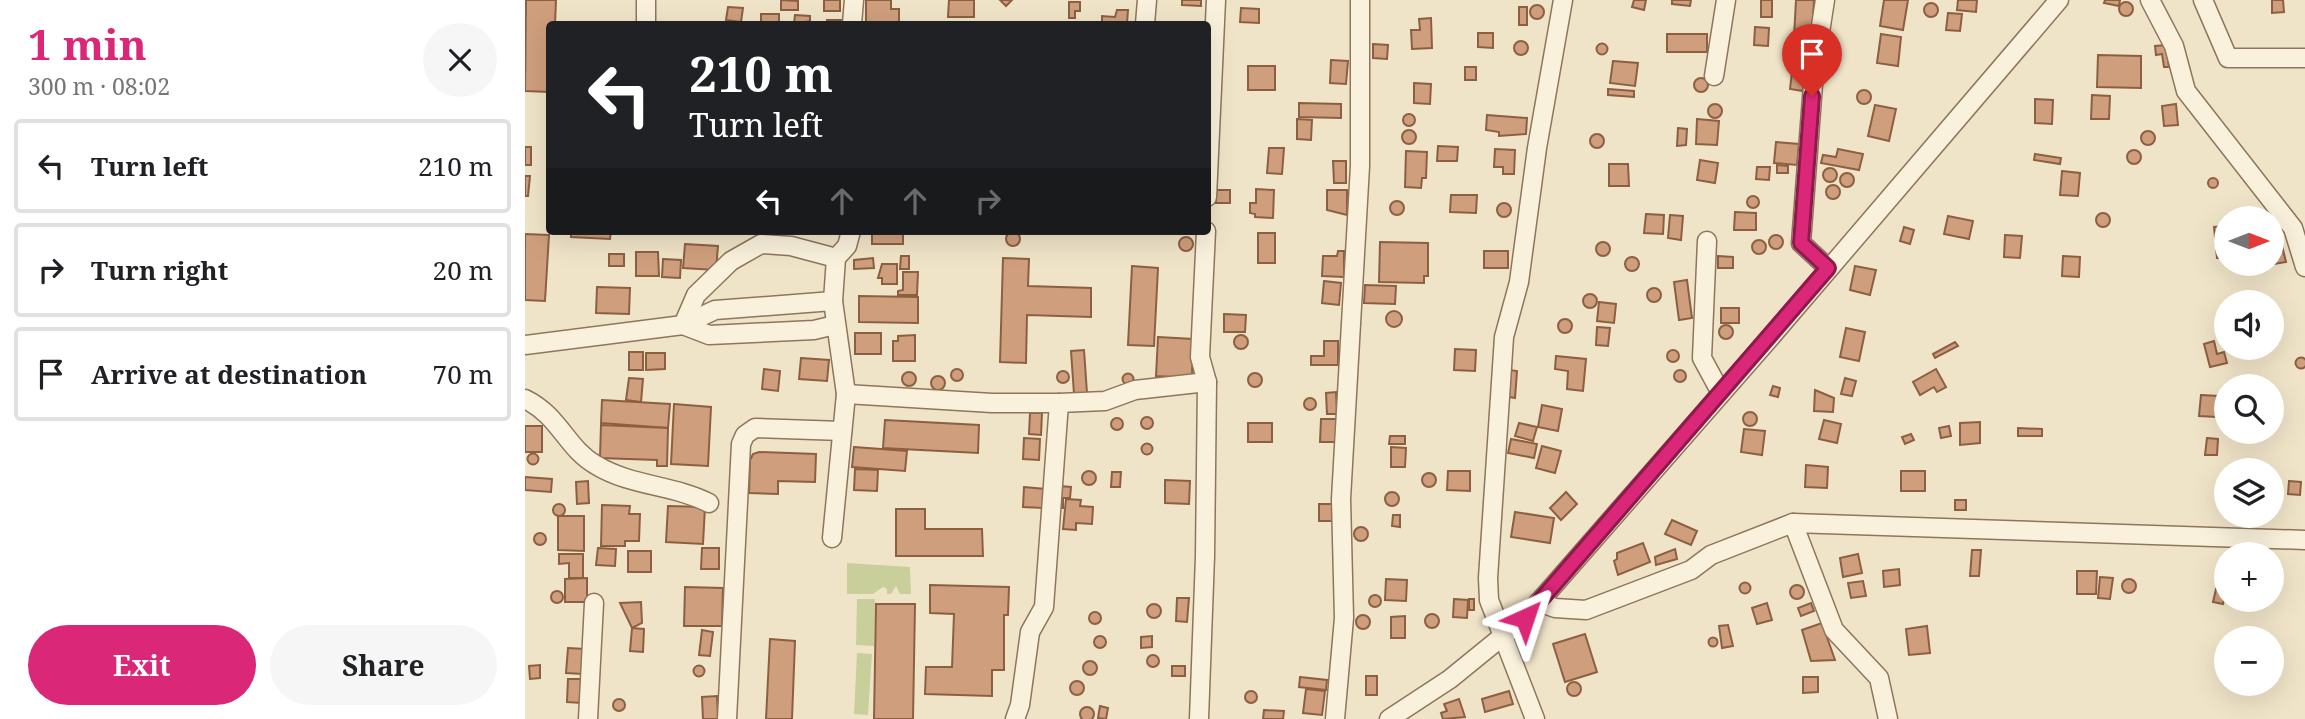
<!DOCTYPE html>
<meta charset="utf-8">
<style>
:root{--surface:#fff;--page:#f6f6f6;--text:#202124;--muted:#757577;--line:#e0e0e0;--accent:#db2777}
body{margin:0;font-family:"Noto Serif",serif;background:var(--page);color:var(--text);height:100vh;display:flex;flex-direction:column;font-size:26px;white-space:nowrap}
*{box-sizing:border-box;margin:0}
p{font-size:23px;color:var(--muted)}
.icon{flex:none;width:38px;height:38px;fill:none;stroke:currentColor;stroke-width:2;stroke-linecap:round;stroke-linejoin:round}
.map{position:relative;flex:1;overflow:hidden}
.sheet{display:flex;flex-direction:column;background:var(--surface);width:525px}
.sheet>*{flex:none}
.top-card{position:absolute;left:21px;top:21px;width:665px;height:214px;border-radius:7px;box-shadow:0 7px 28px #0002;background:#202124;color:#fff;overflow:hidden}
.needle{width:46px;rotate:90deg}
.fabs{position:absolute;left:1689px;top:206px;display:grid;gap:14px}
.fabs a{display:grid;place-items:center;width:70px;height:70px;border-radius:50%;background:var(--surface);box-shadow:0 7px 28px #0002;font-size:35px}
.pin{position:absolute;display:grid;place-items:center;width:60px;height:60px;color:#fff;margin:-72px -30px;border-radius:50% 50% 50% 0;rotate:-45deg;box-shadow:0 0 7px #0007}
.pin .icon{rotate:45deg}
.me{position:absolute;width:77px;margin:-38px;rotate:42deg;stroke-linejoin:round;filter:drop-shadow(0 0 5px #0008)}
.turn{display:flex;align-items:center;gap:24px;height:147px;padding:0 28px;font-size:32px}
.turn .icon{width:91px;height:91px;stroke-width:2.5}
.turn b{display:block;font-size:49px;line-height:60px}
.lanes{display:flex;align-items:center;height:66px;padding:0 28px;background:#0003;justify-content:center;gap:35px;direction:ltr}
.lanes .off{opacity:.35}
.round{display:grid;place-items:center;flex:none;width:74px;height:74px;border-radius:37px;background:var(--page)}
.summary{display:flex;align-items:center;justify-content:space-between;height:119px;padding:0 28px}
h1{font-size:42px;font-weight:700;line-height:52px;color:var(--accent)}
.primary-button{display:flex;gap:14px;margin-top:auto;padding:14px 28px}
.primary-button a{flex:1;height:80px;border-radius:42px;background:var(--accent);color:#fff;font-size:28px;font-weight:700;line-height:80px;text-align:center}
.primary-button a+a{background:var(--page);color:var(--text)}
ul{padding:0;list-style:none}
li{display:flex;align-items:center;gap:21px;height:94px;margin:0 14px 10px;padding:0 14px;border:4px solid var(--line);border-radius:7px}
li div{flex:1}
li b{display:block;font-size:26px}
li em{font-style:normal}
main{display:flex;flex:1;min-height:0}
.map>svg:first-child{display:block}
</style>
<main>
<section class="sheet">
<div class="summary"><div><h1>1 min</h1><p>300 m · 08:02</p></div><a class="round"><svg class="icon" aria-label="close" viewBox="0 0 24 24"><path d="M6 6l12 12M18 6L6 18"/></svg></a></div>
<ul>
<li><svg class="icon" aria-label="left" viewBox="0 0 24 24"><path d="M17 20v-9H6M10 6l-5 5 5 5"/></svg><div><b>Turn left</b></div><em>210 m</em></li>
<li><svg class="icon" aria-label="right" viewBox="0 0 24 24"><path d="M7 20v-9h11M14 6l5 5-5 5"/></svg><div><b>Turn right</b></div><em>20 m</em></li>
<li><svg class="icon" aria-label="arrive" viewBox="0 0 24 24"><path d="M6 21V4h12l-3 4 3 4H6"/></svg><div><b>Arrive at destination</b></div><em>70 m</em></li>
</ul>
<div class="primary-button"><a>Exit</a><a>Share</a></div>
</section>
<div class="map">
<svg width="1780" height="719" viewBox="0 0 1780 719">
<rect width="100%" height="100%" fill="#f0e4c8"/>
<g fill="#c9cf9b">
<polygon points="322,563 385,567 386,594 375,594 371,586 366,594 362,594 362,589 358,587 348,594 322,594"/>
<polygon points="332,599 350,599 349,646 331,645"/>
<polygon points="332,653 347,654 343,715 329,714"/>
</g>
<g fill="#cf9f7d" stroke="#8d5f41" stroke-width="2">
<polygon points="1,0 31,0 30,24 24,24 24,92 0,91"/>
<polygon points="256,0 273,1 273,10 256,10"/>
<rect x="299" y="0" width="16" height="11"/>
<polygon points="341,0 366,0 366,9 374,9 374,23 341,23"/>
<polygon points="424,0 449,0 449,17 423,17"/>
<polygon points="487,0 481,6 475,0"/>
<polygon points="657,0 676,0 676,6 657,5"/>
<polygon points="1109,0 1121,0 1119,10 1107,7"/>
<polygon points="1147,0 1166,0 1165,6 1147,4"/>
<rect x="1236" y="0" width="11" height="17"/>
<polygon points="1271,0 1289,0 1287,38 1269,37"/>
<polygon points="1359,0 1383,0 1378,30 1355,26"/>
<polygon points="1433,0 1452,0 1451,12 1432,10"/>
<polygon points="1580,0 1595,0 1594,6 1579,3"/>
<polygon points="1747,0 1758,0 1759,12 1747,13"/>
<circle cx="1601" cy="9" r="7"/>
<polygon points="544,2 555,2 555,11 550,11 550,18 544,18"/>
<circle cx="1406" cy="10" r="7"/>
<circle cx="1012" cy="12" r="7"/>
<polygon points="203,7 218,8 216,22 201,20"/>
<rect x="994" y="7" width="8" height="18"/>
<polygon points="716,8 734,9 734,23 715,22"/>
<polygon points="592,10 603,10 602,24 577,24 577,16 590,17"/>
<polygon points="1423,13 1437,14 1435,31 1421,30"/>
<rect x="236" y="14" width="18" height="10"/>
<polygon points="270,15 285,16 285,21 269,24"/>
<polygon points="906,18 907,48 887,49 886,30 895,30 894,19"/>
<rect x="302" y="20" width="16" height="4"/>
<polygon points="1230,27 1244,28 1243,46 1229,45"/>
<polygon points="953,33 968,33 968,48 953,47"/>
<rect x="1142" y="34" width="40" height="18"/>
<polygon points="1356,34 1376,37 1373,66 1352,63"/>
<polygon points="1270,40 1284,41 1283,60 1269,59"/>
<circle cx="996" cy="48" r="7"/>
<circle cx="1077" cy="49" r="5.5"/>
<polygon points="848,44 863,45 862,59 848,58"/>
<polygon points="1641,45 1644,67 1639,67 1637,54 1631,55 1630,46"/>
<polygon points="1573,55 1616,56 1616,88 1572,87"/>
<polygon points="806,60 823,61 821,84 805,83"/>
<polygon points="1088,61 1113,63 1110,86 1085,83"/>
<rect x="723" y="66" width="27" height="24"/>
<rect x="940" y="67" width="11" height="13"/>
<polygon points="1267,72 1280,74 1278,91 1265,89"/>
<circle cx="1176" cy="85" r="7"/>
<polygon points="889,83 906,84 905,104 889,103"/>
<polygon points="1083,89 1109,91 1109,97 1083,95"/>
<circle cx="1339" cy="97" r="7"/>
<polygon points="1567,95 1585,96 1584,119 1566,119"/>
<polygon points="1510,99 1528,100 1527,124 1510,123"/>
<polygon points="774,103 816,104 816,118 774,117"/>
<circle cx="1190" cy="111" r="7"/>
<polygon points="1651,104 1653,125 1639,126 1637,106"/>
<polygon points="1350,105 1371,109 1364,141 1343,136"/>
<circle cx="884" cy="120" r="6"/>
<polygon points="962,115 1002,118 1001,134 974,136 974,132 961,130"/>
<polygon points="772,119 787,120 786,140 772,139"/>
<polygon points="1172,119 1194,121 1192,145 1171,144"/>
<polygon points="1153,128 1162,129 1161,145 1152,146"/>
<circle cx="884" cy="137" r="7"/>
<circle cx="1623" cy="138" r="7"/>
<circle cx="1072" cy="141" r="7"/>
<polygon points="1251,142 1274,144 1272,165 1249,163"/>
<polygon points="913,146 933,147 932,161 912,161"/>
<rect x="0" y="147" width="6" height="18"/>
<polygon points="744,148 759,148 757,174 742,173"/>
<polygon points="970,149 990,150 989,174 978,174 978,167 969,167"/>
<polygon points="1313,149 1338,154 1334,170 1296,163 1298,155 1311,157"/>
<circle cx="1609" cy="157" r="7"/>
<polygon points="881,151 902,152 901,178 897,178 896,188 880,187"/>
<polygon points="1510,154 1536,158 1535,164 1509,160"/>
<polygon points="1175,160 1193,163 1190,183 1172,180"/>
<polygon points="808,161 821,161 821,183 809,183"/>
<polygon points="1084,164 1103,164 1104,186 1084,186"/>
<polygon points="1252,165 1263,166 1263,173 1252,173"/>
<polygon points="1232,167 1245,167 1244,180 1231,179"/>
<circle cx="1305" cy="175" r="7"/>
<polygon points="1537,171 1555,173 1553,196 1535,195"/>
<circle cx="1322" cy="180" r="7"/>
<polygon points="0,176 5,176 3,196 0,196"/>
<circle cx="1688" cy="183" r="5"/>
<circle cx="1308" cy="192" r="7"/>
<polygon points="731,189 749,190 748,218 730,217 730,214 725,213 725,203 731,203"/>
<rect x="691" y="190" width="14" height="13"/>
<polygon points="802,190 822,190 822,215 802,210"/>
<polygon points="926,195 952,195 951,213 925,212"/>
<circle cx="1228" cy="202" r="6"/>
<circle cx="872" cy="208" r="7"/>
<circle cx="979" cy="210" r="7"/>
<polygon points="1210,212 1231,213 1231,230 1209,230"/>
<circle cx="1578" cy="220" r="7"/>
<polygon points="1121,214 1139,215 1138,234 1119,233"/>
<polygon points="1145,215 1158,216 1156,240 1143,238"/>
<polygon points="1423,216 1448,221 1444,239 1419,234"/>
<polygon points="1701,226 1701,258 1692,258 1689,227"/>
<polygon points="1379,227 1389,230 1385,244 1375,241"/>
<polygon points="1753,229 1761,262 1743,265 1746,264 1746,231"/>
<polygon points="46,231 86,231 85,239 46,237"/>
<rect x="347" y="231" width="31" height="13"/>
<circle cx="488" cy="239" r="7"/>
<rect x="733" y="233" width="17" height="30"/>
<polygon points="0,234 24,235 20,301 0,300"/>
<circle cx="1251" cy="242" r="7"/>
<polygon points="1480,235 1497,236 1495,258 1479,257"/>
<circle cx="661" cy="244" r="7"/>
<circle cx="1234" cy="247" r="7"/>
<circle cx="1078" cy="249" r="7"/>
<polygon points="855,242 903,243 903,276 899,276 899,283 854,282"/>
<polygon points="160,244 193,246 191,270 158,268"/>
<polygon points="813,251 819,251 819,277 797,276 798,256 812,256"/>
<rect x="959" y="251" width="24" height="17"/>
<polygon points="111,252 133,252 134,276 111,276"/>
<rect x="84" y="254" width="15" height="12"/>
<polygon points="376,256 384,256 384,269 375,269"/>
<polygon points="1193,256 1208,257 1208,268 1193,268"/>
<polygon points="1538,256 1555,257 1554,277 1537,276"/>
<circle cx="1107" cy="264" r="7"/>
<polygon points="348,258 349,268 329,269 329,260"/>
<polygon points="478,258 504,259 503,286 566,288 566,317 502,315 501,363 475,362"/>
<polygon points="138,259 156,260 155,278 137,277"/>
<polygon points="357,264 372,264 372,284 357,284 357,278 353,278"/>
<polygon points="607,266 633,268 629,346 603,345"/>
<polygon points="1330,266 1351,270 1345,295 1325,290"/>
<polygon points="378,272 393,272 392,295 373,295 373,291 378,290"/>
<polygon points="1162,280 1167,318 1154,320 1149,282"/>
<polygon points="799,281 816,283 814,305 797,303"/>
<polygon points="840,285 871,286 870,304 839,303"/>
<polygon points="72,287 105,288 104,314 71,313"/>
<circle cx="1129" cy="295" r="7"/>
<circle cx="1065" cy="301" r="7"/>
<polygon points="334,296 393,297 393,323 334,322"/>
<polygon points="1074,302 1091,304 1089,323 1072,321"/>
<rect x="1196" y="308" width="18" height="15"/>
<circle cx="869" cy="319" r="8"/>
<polygon points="699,314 721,315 720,332 699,332"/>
<circle cx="1040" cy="326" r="7"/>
<circle cx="1201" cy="332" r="7"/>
<polygon points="1072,327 1085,328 1083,346 1071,345"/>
<polygon points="1321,328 1340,332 1334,361 1315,357"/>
<rect x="330" y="333" width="26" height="21"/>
<polygon points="390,335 390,361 368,361 368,341 373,341 373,336"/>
<circle cx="716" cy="342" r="7"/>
<polygon points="633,337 668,339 667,378 631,376"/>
<polygon points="799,341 813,341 813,365 786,365 786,356 799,356"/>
<polygon points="1689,341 1692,354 1699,352 1702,363 1685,367 1679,344"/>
<polygon points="1430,342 1433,346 1410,358 1408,354"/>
<polygon points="930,349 951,350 950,371 929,370"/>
<circle cx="1148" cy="356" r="6"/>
<polygon points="559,350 562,393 549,394 546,351"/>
<rect x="104" y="352" width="14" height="18"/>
<polygon points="121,353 140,353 140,369 121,370"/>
<polygon points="1031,356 1061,359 1058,391 1042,389 1043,371 1030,369"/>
<circle cx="1776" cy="363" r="5.5"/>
<polygon points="276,358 304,360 302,381 274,379"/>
<circle cx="432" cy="375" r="6"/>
<polygon points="239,369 255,371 253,391 237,389"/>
<polygon points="1411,369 1421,387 1412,392 1409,387 1395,395 1388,382"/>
<circle cx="1155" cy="376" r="6"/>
<polygon points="985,370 992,371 990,398 984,397"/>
<circle cx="538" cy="377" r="6"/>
<circle cx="384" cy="379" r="7"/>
<circle cx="730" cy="380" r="7"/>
<circle cx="603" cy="379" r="5.5"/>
<circle cx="413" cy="383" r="7"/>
<polygon points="104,378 118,379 116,402 101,400"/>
<polygon points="1320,378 1331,381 1327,396 1316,394"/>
<polygon points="1248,386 1255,388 1253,397 1245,395"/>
<polygon points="1290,390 1309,398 1308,412 1289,411"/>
<polygon points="811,392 812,414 802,414 801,393"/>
<polygon points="1676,395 1694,396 1692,417 1674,416"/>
<circle cx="785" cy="404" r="6"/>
<polygon points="77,400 145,404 143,428 76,423"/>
<polygon points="149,404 186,407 183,466 146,464"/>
<polygon points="1017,405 1037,409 1033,431 1013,427"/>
<circle cx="1225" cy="419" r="7"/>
<polygon points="505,413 517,413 516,435 504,434"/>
<circle cx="622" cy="423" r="6"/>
<circle cx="592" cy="424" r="6"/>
<polygon points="796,419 811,419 811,442 795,442"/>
<polygon points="360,420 454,425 453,453 358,448"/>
<polygon points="1299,420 1316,424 1312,443 1294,439"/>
<polygon points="1455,422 1455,443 1435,445 1435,423"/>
<rect x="723" y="423" width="24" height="19"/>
<polygon points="994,423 1012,427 1008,441 990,436"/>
<polygon points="76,425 143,428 142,466 132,466 132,460 75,458"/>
<rect x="0" y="426" width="17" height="26"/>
<polygon points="1424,426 1426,436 1416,438 1414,428"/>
<polygon points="1493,428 1517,429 1517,436 1493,436"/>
<polygon points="1219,429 1240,431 1237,455 1216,452"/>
<polygon points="1386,434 1389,440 1380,444 1377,437"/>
<polygon points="865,436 880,436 880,444 864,444"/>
<polygon points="499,438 515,439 514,460 498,459"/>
<polygon points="1682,438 1693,439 1692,455 1680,455"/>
<polygon points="986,439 1012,444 1009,458 983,453"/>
<circle cx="622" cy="449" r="5.5"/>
<polygon points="1017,446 1036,451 1030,473 1011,468"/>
<polygon points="329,447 382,451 380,471 327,467"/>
<polygon points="866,447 881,448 880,467 866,467"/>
<polygon points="234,452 291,454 290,482 253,481 253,494 224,493 225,460 228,454"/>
<circle cx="8" cy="459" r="5.5"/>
<polygon points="1281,465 1303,467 1302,488 1280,487"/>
<polygon points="330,469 353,470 352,491 329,490"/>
<polygon points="923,471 945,471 945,491 922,490"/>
<rect x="1376" y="471" width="24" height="20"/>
<circle cx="564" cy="478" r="7"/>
<polygon points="587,472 596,472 595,487 586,487"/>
<circle cx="904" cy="480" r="7"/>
<polygon points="0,477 27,479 26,492 0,490"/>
<polygon points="640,480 665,481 664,504 640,503"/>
<polygon points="63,481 64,503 52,504 51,482"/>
<polygon points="1764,481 1776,482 1775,495 1763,494"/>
<polygon points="534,486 546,487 545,498 538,498 538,508 534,508"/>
<polygon points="499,487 520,489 518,508 498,507"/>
<circle cx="867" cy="499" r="7"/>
<polygon points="1041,492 1052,504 1036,520 1025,508"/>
<polygon points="541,499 556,500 555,506 568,507 567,524 551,523 551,530 538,529"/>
<rect x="1430" y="500" width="11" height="10"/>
<circle cx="34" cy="510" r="6"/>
<rect x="794" y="504" width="13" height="17"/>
<polygon points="77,505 105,506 104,514 115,514 114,541 100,541 100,546 76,546"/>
<polygon points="143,506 180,507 178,544 141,542"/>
<polygon points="371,509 400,509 400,529 457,529 458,556 371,556"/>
<polygon points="990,512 1029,518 1025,543 986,537"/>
<polygon points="868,515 875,515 875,527 867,526"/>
<polygon points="33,516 59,516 59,551 33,550"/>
<polygon points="1147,520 1172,531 1166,545 1140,534"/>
<circle cx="836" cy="534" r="7"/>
<circle cx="15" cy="539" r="6"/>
<polygon points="1118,543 1125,562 1093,575 1089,561 1092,559 1092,553"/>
<polygon points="73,548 91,549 90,566 71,565"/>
<polygon points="177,548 194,548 194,569 176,569"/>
<polygon points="1150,549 1152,559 1131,565 1130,557"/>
<polygon points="1447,550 1456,550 1454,576 1445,576"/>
<rect x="103" y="551" width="23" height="21"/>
<polygon points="34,554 58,554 58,578 44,578 44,563 34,564"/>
<polygon points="1333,554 1337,573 1318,577 1315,558"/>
<polygon points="1696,566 1701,568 1701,582 1692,579"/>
<polygon points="1374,569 1375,585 1359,587 1358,571"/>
<polygon points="1552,571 1572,571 1571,594 1552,594"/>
<polygon points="1575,577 1588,578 1585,599 1573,598"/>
<polygon points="62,578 62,602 40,602 40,579"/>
<polygon points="861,579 882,580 881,601 860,600"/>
<circle cx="1604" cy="586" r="7"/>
<polygon points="1338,581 1341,596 1326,598 1323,583"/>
<circle cx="1220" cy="588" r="5.5"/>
<polygon points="405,585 484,587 483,615 479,615 479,670 467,670 467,696 400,694 401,667 427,667 429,614 405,613"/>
<circle cx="1272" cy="592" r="7"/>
<polygon points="160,587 198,588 197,626 159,626"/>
<polygon points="1691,589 1701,591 1698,604 1688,602"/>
<circle cx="32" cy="597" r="6"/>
<circle cx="850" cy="601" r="6"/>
<polygon points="652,598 664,598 662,622 651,621"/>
<polygon points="929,599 943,600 942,618 928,617"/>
<rect x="944" y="599" width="5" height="11"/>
<polygon points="116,602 117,623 107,628 95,603"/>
<polygon points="1242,603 1247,620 1232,624 1227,608"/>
<polygon points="1286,603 1289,611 1276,616 1273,608"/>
<polygon points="351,604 390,604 388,719 349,719"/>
<circle cx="629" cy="611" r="7"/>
<circle cx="570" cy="618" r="6"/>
<circle cx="907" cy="621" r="7"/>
<circle cx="838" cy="622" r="7"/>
<polygon points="880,616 880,638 866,638 866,617"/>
<polygon points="1297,623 1310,660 1286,661 1277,630"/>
<polygon points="1203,625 1208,646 1197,648 1194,626"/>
<polygon points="1402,626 1405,653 1384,655 1381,629"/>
<polygon points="107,628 119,629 118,652 105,651"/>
<polygon points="177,630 188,632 185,656 174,655"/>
<polygon points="1060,634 1072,672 1040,682 1028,644"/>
<circle cx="575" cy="642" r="6"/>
<polygon points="627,636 627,647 616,648 616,637"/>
<circle cx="1188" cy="642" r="4.5"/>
<polygon points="245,639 270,641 267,719 241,719"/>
<polygon points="43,648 60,649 58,674 41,673"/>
<circle cx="628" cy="661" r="6"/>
<circle cx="565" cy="668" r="7"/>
<polygon points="15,665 15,678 5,679 4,666"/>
<circle cx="174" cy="671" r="5.5"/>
<rect x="647" y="666" width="13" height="10"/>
<rect x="841" y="676" width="11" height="19"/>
<polygon points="775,677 802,680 801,690 774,687"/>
<polygon points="1278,677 1293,677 1293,692 1278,693"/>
<polygon points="43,679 57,679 57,703 42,702"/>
<circle cx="552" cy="688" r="7"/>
<circle cx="1049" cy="689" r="7"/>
<polygon points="781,689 800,691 797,715 778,713"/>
<circle cx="726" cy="697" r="6"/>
<polygon points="984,691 988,704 960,712 957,699"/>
<polygon points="192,696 193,719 178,719 177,697"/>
<circle cx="94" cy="705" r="6"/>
<polygon points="934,699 940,717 918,719 916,713 922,711 919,704"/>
<polygon points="575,706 583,708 581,719 573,718"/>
<circle cx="562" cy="714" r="7"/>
<polygon points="739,710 759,711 758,719 738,719"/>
</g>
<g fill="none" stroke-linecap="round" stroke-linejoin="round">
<g stroke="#8d765c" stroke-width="21">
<g id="minor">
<polyline points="1300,0 1289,71 1276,243 1303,268"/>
<polyline points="1625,0 1649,46 1661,91 1768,228 1780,267"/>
<polyline points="1678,0 1703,58 1780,58"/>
<polyline points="121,24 121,0"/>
<polyline points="327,24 329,0"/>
<polyline points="620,24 622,0"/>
<polyline points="1189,76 1201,0"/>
<polyline points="682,197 691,0"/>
<polyline points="1182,241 1177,358 1196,393"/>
<polyline points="158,325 171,295 206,261 236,244 266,246 311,258"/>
<polyline points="158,325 184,335 289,330 310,325"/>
<polyline points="0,345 158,325 190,310 308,301"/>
<polyline points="321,394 467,403 534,403 580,401 610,390 682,382"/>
<path d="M0,399C35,416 41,448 71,465C105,486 149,485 184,503"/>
<polyline points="1268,523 1309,630 1354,678 1363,719"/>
<polyline points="307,538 321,394 308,301 311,258 322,246 326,231"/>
<polyline points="1014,602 1030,608 1061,610 1166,570 1186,555 1268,523 1780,540"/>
<polyline points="63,719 69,603"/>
<polyline points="202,719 216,444 220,435 230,428 317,431"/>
<polyline points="490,719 495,705 505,632 519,607 534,403"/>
<polyline points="674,719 680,556 682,382 675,357 681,231"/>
<polyline points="810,719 819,618 816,499 835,166 835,0"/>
<polyline points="864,719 925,679 1000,618 1244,339 1534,0"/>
<polyline points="1010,719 964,600 963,578 979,337 994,282 1012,148 1038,0"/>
</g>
</g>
<use href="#minor" stroke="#faf1dc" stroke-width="18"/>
</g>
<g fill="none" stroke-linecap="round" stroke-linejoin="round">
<g stroke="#8e194d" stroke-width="18">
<polyline id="route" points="1000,618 1303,268 1276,243 1287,96"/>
</g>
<use href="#route" stroke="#db2777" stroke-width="12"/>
</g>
</svg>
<div class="fabs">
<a><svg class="needle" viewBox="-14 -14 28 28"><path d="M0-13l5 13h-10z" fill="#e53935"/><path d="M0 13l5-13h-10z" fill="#757577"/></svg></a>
<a><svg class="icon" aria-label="sound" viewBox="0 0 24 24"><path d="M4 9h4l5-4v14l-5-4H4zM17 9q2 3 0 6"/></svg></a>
<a><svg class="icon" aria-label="search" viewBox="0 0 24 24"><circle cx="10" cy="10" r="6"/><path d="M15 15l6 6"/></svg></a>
<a><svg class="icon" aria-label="layers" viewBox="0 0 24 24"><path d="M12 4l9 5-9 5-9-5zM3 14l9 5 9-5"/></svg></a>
<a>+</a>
<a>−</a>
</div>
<div class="pin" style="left:1287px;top:96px;background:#d93025"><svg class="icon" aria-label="arrive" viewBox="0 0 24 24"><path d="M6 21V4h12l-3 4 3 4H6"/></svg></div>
<svg class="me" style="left:1000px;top:618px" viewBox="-20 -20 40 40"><path d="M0-17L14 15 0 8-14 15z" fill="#db2777" stroke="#fff" stroke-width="4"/></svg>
<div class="top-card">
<div class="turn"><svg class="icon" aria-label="left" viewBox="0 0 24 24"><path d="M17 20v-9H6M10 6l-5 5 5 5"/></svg><div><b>210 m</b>Turn left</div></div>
<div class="lanes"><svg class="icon" aria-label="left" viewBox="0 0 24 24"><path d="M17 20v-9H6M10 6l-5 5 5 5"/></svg><svg class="icon off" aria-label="ahead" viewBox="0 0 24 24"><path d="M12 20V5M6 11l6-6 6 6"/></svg><svg class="icon off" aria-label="ahead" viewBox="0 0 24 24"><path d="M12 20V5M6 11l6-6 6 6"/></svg><svg class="icon off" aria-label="right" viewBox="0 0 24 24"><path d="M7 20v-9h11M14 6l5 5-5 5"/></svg></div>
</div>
</div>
</main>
